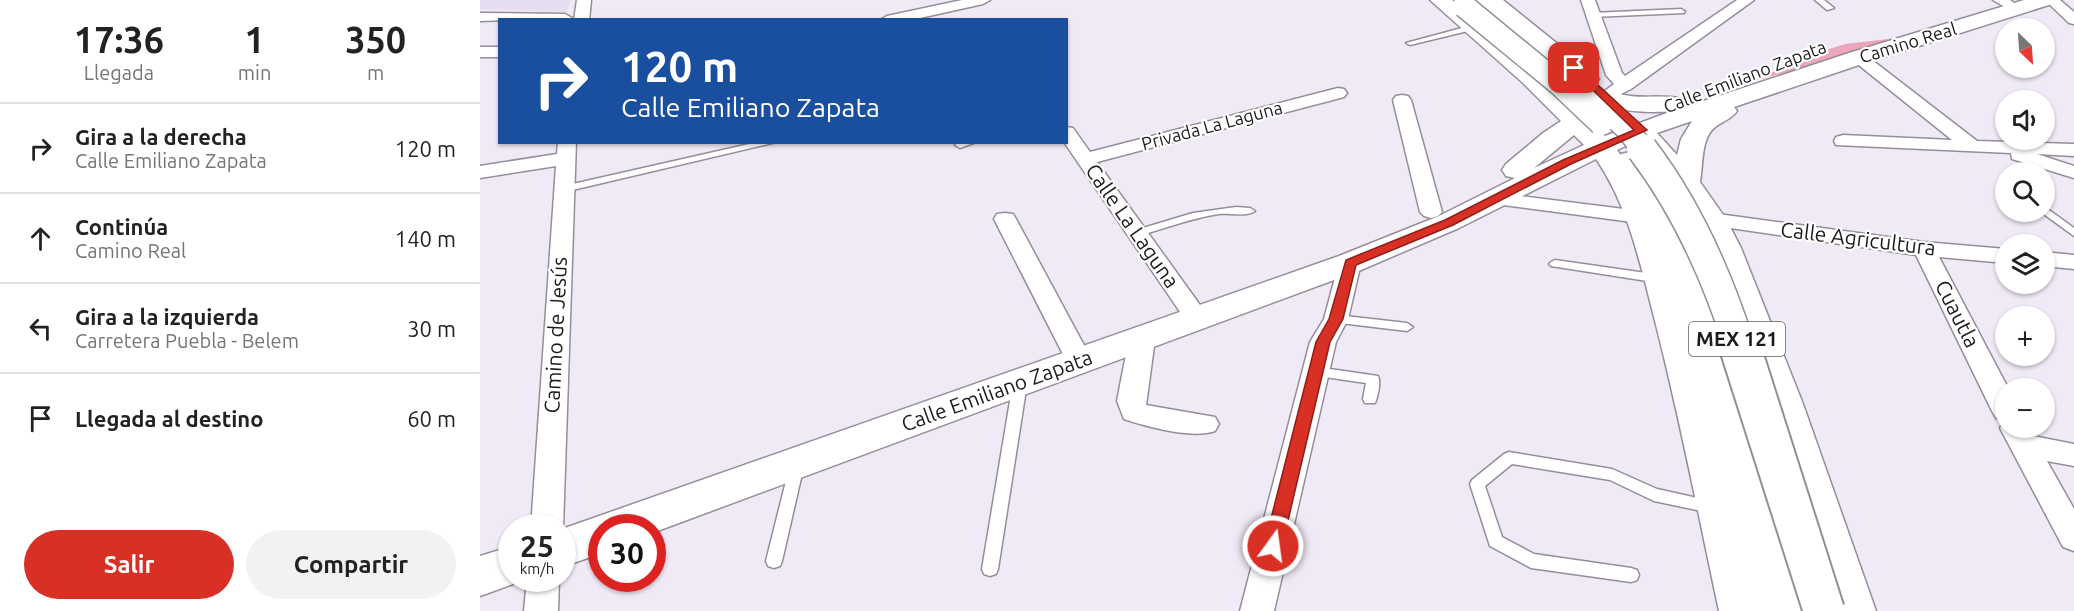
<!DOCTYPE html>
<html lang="es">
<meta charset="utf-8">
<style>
:root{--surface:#fff;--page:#f2f2f2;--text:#222;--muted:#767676;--line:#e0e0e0;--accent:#d93025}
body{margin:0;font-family:Ubuntu,sans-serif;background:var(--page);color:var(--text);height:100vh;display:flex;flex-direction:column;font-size:22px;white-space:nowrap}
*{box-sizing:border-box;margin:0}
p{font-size:20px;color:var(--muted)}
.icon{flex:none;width:33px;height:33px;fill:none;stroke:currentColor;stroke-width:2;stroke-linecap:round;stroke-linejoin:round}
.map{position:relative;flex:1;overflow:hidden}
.panel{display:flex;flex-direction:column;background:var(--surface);width:480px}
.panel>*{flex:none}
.hud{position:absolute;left:18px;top:18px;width:570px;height:126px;border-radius:0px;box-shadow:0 2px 4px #0004;background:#1a4fa0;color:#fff;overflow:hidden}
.needle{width:39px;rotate:155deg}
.fabs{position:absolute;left:1515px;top:18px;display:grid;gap:12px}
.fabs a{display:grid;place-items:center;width:60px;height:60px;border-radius:50%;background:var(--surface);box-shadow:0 2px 4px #0004;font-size:30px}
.speed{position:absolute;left:18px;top:514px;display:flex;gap:12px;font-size:30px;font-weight:700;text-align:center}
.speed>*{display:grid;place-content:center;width:78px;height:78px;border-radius:50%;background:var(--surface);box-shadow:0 2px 4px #0004;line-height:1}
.speed small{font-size:15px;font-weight:400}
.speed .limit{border:9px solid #d22;background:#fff;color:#111}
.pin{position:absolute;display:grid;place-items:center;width:51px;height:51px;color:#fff;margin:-26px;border-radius:12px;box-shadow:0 3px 9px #0006}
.me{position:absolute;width:66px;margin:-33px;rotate:14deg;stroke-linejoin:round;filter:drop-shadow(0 0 4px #0008)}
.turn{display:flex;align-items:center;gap:21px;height:126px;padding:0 24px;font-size:27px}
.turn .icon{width:78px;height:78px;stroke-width:2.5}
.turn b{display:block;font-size:42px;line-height:51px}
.eta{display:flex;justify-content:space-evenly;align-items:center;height:102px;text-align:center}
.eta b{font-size:36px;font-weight:700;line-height:42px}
.primary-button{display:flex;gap:12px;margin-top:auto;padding:12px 24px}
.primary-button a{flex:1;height:69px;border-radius:36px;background:var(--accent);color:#fff;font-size:24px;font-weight:700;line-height:69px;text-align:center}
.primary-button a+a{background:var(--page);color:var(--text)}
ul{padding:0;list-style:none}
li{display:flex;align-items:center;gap:18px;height:90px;padding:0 24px;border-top:2px solid var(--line)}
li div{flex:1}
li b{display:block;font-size:22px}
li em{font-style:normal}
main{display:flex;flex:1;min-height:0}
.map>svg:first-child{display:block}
</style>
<main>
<section class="panel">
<div class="eta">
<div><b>17:36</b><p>Llegada</p></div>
<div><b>1</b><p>min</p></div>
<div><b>350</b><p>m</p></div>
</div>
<ul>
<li><svg class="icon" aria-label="right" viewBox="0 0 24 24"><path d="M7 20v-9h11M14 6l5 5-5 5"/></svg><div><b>Gira a la derecha</b><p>Calle Emiliano Zapata</p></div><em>120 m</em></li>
<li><svg class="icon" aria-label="ahead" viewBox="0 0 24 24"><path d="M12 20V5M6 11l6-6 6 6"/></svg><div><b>Continúa</b><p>Camino Real</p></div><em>140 m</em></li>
<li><svg class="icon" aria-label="left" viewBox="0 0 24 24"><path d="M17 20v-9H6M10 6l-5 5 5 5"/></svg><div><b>Gira a la izquierda</b><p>Carretera Puebla - Belem</p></div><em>30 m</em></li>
<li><svg class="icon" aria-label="arrive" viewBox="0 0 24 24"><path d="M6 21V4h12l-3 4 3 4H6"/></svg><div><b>Llegada al destino</b></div><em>60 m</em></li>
</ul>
<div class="primary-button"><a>Salir</a><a>Compartir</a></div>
</section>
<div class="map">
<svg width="1594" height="611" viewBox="0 0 1594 611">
<rect width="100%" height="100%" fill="#f0e9f6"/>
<polygon fill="#e7ddf1" points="0,0 90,0 87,12 0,9"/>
<polygon fill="#eda5ba" points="1442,35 1267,83 1343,51 1365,44"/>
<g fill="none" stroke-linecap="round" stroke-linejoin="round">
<g stroke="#958e9a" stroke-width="3">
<g id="lane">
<polygon points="1335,0 1344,0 1354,8 1347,10"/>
<polygon points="1201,9 1205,11 1204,13 1112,17 1108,15 1112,13"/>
<polygon points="993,25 997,27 996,29 930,45 926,43"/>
<polygon points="278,142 297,142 84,192 79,189 84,186"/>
<polygon points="479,142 496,142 480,148 475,145"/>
<path d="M756,207L770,208L775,211C767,217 750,213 739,214C711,218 684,229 657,236L652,233L653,231L713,213Z"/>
<polygon points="1569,210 1594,228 1594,236 1565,215 1564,213"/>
<polygon points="1075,260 1180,275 1186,279 1180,283 1071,266 1069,264 1071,262"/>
<polygon points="856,315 927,323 933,327 927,331 852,322 850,319 852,316"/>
<path d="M836,367L898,376C901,382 898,396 895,403H885L883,399L886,383L831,375L829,372L831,369Z"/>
<polygon points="540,378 545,380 547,383 518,569 516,574 510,576 504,574 502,569 533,383 535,380"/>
<polygon points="1029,452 1132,469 1177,489 1231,501 1236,503 1239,507 1236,511 1231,513 1174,501 1130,480 1032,464 1005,486 1022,537 1054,554 1151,568 1157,570 1159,575 1157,580 1151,582 1051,568 1010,546 990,484 992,480 1024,454"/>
<polygon points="317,459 322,461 324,465 302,561 300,566 294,568 288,566 286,561 310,465 312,461"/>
</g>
</g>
<g stroke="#958e9a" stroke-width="3">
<g id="street">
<polygon points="97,0 111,0 109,20 94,20"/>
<polygon points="482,0 510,0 503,4 431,20 400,20 407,16"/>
<polygon points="1101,0 1115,0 1142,73 1145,76 1257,0 1274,0 1151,89 1127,101 1121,100 1118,96 1134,84 1126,75"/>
<polygon points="1513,0 1530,0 1544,10 1537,14"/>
<polygon points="1565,0 1580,0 1594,12 1594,24 1589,23"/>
<polygon points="0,13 85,14 92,18 0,21"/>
<rect x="0" y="47" width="20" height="10"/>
<polygon points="1386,58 1392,60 1497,141 1594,144 1594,156 1557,154 1594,166 1594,178 1532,159 1531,153 1356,145 1354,141 1356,137 1363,135 1472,140 1380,66 1378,63 1380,60"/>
<polygon points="858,88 864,89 867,93 864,97 617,162 730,319 727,325 718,327 709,325 584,142 586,142 586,127 593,128 610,152"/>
<polygon points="922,95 928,96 931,100 962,212 958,216 951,218 944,216 940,212 913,100 916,96"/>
<polygon points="78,142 96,142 83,528 51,528 76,166 0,178 0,166 77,154"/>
<polygon points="1015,193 1160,211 1167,213 1171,217 1167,221 1160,223 1008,203 1005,199 1008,195"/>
<polygon points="525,213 533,214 536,219 613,362 609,368 600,371 591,368 587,362 514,219 517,214"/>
<polygon points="1231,213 1444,242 1526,249 1526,263 1459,257 1528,388 1526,388 1526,428 1548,428 1553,436 1594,444 1594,466 1567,461 1594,509 1594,551 1583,547 1520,428 1524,421 1516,418 1512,411 1436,255 1223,224 1220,219 1223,214"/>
<polygon points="1564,252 1594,255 1594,269 1564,266"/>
<polygon points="870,256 878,258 881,263 868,319 856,342 794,611 760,611 830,342 844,319 859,263 862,258"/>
<path d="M662,330L671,333L675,339L666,405L735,417L739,424L735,431C712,439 668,427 644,419L637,401L649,339L653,333Z"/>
<polygon points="47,579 79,579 78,611 44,611"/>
</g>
</g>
<g stroke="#958e9a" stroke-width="3">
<g id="secondary">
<path d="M950,0H972L1059,73L1125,136L1192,111C1175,113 1128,113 1117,98L1121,93C1130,91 1135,93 1144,95C1163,99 1183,94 1202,99L1205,104L1202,108L1369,53L1544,0H1575L1572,4L1385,63L1254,107L1257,111C1252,119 1242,121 1234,128C1221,139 1223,166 1220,182L1246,219L1261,248L1323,404L1396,611H1350L1285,404L1231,248L1216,219L1195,187L1157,141L1137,150C1175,202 1192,264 1210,325C1239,419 1261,516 1285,611H1239C1218,513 1199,414 1174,317C1160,263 1148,205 1116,159L979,228L881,270L172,533V528H122V553L82,567V529L859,256L959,216L1035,178L1026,176L1022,170L1026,164L1063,133L1081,121L1043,83ZM1212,121L1201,139L1197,155L1177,133ZM1094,135L1104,145L1054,168Z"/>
<polygon points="1001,0 1023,0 1115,74 1119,79 1115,84 1107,86 1099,84"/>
<polygon points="32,546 32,579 47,579 0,596 0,556"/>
</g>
</g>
<g stroke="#958e9a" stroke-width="3">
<g id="primary">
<polygon points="985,0 1007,0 1091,64 1121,91 1125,96 1121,101 1113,103 1105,101"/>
<path d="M1150,152L1159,154C1215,235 1243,329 1271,423C1289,485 1307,548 1325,611H1279L1218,365L1193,278L1167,213L1137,160L1141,154Z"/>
</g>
</g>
<use href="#lane" fill="#fff" fill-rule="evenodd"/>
<use href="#street" fill="#fff" fill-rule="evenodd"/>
<use href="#secondary" fill="#fff" fill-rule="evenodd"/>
<use href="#primary" fill="#fff" fill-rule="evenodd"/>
<g stroke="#958e9a" stroke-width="25" stroke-linecap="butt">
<g id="primary-bridge-far2">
<polyline points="984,6 1079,84 1121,124"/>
<polyline points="1113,96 1148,130 1163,150"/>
</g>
</g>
<g stroke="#958e9a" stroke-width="33" stroke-linecap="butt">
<path id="primary-bridge-far1" d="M1162,149C1207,208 1238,278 1260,348"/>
</g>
<g stroke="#958e9a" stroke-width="44" stroke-linecap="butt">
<polyline id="primary-bridge" points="1260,347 1344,611"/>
</g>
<use href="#primary-bridge-far2" stroke="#fff" stroke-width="22"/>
<use href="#primary-bridge-far1" stroke="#fff" stroke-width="30"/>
<use href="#primary-bridge" stroke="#fff" stroke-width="40"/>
</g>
<polygon fill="#d93025" stroke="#8d1f18" stroke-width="1.5" points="1091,66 1097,66 1167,130 1091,164 973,225 876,265 863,319 850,342 802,546 800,551 793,553 787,551 784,546 836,342 849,319 866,260 965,220 1083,160 1154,130 1091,69"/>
<g text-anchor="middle" stroke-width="4.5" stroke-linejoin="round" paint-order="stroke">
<g font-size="18" fill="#1c1a1e" stroke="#fff">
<text transform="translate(1428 43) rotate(-17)" y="6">Camino Real</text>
<text transform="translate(1265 77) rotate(-21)" y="6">Calle Emiliano Zapata</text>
<text transform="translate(732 126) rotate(-15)" y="6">Privada La Laguna</text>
</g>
<rect fill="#fff" stroke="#605f62" stroke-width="1.5" x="1209" y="322" width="96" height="34" rx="4.5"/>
<g font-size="20" font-weight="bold" fill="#1c1a1e">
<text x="1257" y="346">MEX 121</text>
</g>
<g font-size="21" fill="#1c1a1e" stroke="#fff">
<text transform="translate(652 226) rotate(55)" y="7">Calle La Laguna</text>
<text transform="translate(1378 239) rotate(7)" y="7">Calle Agricultura</text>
<text transform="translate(1477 314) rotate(63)" y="7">Cuautla</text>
<text transform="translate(76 335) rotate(-87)" y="7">Camino de Jesús</text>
<text transform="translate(517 391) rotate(-20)" y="7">Calle Emiliano Zapata</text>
</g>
</g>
</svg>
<div class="fabs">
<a><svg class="needle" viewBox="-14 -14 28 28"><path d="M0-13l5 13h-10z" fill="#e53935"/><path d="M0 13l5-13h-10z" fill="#767676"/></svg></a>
<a><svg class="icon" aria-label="sound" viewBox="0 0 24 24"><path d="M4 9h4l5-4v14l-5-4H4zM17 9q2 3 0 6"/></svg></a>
<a><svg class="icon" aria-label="search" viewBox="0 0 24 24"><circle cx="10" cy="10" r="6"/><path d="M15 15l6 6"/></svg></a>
<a><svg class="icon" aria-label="layers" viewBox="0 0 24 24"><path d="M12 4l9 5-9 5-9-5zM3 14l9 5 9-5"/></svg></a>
<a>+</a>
<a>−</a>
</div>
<div class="speed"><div>25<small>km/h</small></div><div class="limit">30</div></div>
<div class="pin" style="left:1094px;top:68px;background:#d93025"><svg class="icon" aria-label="arrive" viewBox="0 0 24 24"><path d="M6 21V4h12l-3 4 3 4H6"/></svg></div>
<svg class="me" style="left:793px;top:546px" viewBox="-20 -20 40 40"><circle r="17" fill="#d93025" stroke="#fff" stroke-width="3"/><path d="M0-11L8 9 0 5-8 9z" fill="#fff"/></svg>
<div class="hud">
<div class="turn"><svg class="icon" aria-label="right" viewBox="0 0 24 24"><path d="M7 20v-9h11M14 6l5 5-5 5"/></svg><div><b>120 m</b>Calle Emiliano Zapata</div></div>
</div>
</div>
</main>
